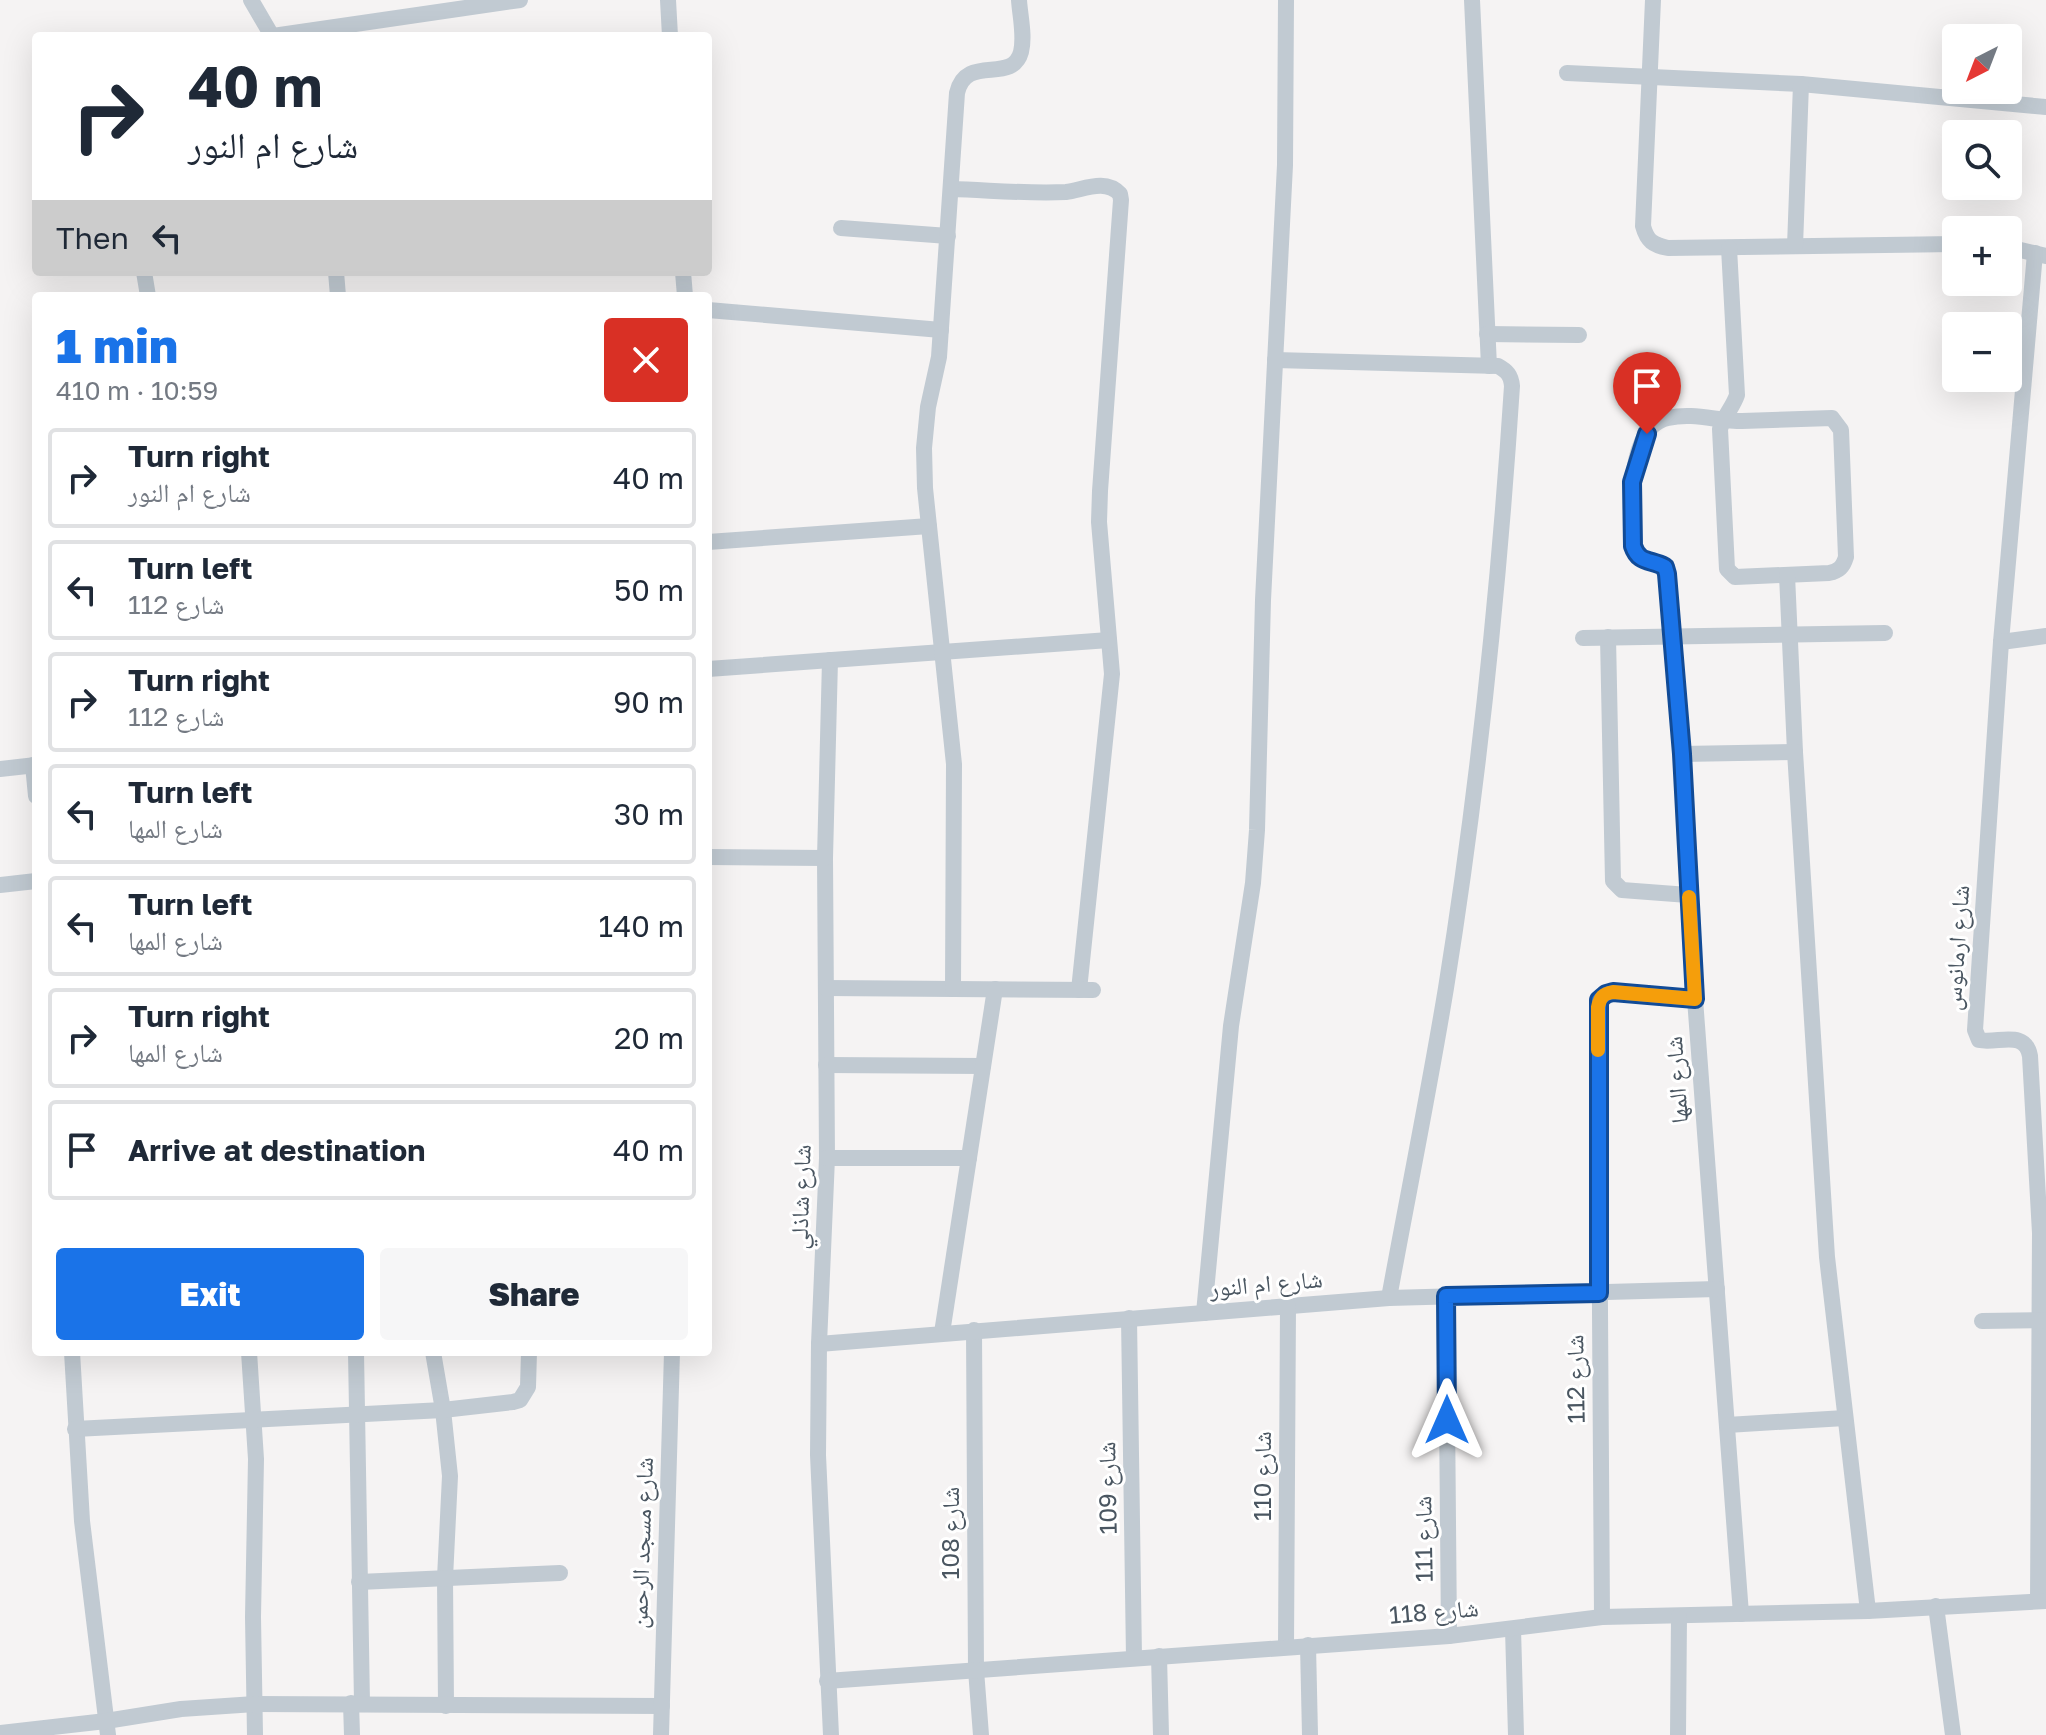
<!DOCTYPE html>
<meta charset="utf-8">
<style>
:root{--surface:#fff;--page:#f6f6f7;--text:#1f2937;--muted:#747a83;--line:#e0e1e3;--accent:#1a73e8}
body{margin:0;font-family:"Golos Text","Noto Naskh Arabic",sans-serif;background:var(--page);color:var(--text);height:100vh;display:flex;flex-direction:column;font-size:30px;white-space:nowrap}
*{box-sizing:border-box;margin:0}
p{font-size:26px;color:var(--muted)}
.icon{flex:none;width:44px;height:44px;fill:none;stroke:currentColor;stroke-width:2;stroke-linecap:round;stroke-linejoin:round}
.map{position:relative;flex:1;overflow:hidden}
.drawer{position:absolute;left:32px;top:292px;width:680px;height:1064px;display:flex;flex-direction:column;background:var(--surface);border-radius:8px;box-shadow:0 8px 32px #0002}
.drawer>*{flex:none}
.banner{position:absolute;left:32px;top:32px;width:680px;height:244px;border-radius:8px;box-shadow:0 8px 32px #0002;background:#fff;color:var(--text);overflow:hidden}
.needle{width:52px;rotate:222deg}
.tools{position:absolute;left:1942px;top:24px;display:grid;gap:16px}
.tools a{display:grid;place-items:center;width:80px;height:80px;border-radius:8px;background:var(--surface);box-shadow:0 8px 32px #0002;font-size:40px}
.pin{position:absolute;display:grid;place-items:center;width:68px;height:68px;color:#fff;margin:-82px -34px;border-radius:50% 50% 50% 0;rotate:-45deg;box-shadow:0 0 8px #0007}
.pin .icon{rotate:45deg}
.me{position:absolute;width:88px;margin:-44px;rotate:0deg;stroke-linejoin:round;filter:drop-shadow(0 0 6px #0008)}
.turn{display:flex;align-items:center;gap:28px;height:168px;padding:0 24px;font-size:36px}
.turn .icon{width:104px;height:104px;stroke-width:2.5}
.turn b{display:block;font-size:56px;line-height:68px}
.then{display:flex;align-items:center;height:76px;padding:0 24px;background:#0003;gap:16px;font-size:30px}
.round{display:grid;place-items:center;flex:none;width:84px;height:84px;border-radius:8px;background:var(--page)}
.head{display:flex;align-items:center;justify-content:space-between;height:136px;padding:0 24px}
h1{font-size:48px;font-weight:800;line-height:60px;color:var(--accent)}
.action{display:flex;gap:16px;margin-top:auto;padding:16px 24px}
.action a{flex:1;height:92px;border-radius:8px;background:var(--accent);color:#fff;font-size:32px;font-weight:800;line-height:92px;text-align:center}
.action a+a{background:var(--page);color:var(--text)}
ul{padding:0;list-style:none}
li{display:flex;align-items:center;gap:24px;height:100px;margin:0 16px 12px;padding:0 8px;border:4px solid var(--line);border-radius:8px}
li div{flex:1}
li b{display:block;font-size:30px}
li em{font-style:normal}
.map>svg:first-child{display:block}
</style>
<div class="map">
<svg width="2046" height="1735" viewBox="0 0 2046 1735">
<rect width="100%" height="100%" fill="#f5f3f3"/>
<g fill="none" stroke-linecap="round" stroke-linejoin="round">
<g stroke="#c1cad2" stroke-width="16">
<polyline points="251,0 272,36"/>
<polyline points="668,0 670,36"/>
<polyline points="1472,0 1489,366"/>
<path d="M1653,0L1643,226C1647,241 1653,245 1668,248L1956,244"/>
<polyline points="273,36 520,0"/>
<polyline points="1567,73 1801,84 2046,107"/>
<path d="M951,189C989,190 1028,194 1066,192C1083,190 1105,178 1120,194L1121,200L1100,491L1099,522L1112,674L1079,990"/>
<polyline points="841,228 948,236"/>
<polyline points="1795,246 1801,84"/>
<polyline points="2008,247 2046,256"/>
<path d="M1729,248L1737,395C1733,407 1724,416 1720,429L1727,569L1735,577L1829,573C1839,571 1843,567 1846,557L1841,430L1832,418L1742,421C1717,421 1693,412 1668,418C1625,427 1631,515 1633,546C1639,564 1651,559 1665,567L1667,574L1682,754L1695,999L1741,1614"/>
<path d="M2035,253L2001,642L1975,1030L1979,1040C1998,1044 2025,1029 2030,1056L2040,1233L2038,1601"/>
<polyline points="144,272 148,296"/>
<polyline points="336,272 338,296"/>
<polyline points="683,272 685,296"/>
<polyline points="708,310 941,330"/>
<polyline points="1487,334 1579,335"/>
<path d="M1275,360L1498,366C1507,371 1511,375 1512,386C1499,587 1478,789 1446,988C1429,1091 1408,1194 1389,1298"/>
<polyline points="708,542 929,526"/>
<polyline points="1787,575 1795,752 1827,1257 1868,1611"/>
<polyline points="1608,637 1613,881 1622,890 1688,895"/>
<polyline points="1583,638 1885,633"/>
<polyline points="2001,642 2046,636"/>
<polyline points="830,660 825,858 827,1158 819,1344 818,1455 831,1735"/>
<polyline points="708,669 1109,640"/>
<polyline points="1682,754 1795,752"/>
<polyline points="33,765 36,796"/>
<polyline points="0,769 36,765"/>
<polyline points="708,857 825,858"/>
<polyline points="0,885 36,881"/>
<polyline points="826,988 1093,990"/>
<path d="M953,989L954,764L925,488L924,448L928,407L939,357L957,93C966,53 1012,85 1021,52C1025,36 1020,16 1019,0"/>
<polyline points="826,1065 983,1066"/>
<polyline points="827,1158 969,1158"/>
<polyline points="1446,1296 1449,1636"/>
<polyline points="1204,1313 1231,1026 1253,883 1257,830 1263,600 1285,165 1286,0"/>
<polyline points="1129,1318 1134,1658"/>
<polyline points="1982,1321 2046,1320"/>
<polyline points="974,1330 976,1670 981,1735"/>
<polyline points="942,1333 995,989"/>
<polyline points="819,1344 1389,1298 1717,1289"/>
<polyline points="72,1352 82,1521 108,1735"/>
<polyline points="249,1352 256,1459 253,1617 255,1735"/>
<polyline points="356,1352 362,1703"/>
<polyline points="433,1352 443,1410 450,1476 445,1578 446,1706"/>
<polyline points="1727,1425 1845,1418"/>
<polyline points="75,1429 443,1410 513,1402 520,1400 528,1387 529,1352"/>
<polyline points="359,1582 560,1573"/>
<polyline points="1936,1606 1953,1735"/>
<polyline points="1602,1617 1598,1007 1602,996 1613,992 1695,999"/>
<polyline points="1513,1629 1516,1735"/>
<polyline points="1308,1645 1310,1735"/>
<polyline points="1286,1646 1288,1306"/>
<polyline points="1159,1656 1161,1735"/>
<polyline points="827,1681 1449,1636 1602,1617 1868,1611 2046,1601"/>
<polyline points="351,1703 352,1735"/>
<polyline points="0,1733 106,1721 181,1709 255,1704 662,1706"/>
<polyline points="661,1735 672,1352"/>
<polyline points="1678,1735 1679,1616"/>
</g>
</g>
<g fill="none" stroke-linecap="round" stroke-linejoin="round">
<g stroke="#114b97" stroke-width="20">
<path id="route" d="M1447,1420L1446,1296L1599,1293V1000L1606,994L1613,992L1695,999L1682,754L1667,574L1665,567C1651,559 1639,564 1633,546L1632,482L1647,434"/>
</g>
<use href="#route" stroke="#1a73e8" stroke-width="14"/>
<path stroke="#f59e0b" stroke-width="14" d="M1598,1050V1007C1600,997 1603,994 1613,992L1695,999L1689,897"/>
</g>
<g text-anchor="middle" stroke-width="6" stroke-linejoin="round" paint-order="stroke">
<g font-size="24" fill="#4a5661" stroke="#fff">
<text transform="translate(1957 948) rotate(-86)" y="8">شارع ارمانوس</text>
<text transform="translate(1677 1080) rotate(-94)" y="8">شارع المها</text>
<text transform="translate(801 1197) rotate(-88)" y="8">شارع شاذلي</text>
<text transform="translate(1266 1284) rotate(-5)" y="8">شارع ام النور</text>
<text transform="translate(1576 1379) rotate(-91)" y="8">شارع 112</text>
<text transform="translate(1263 1476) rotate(-90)" y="8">شارع 110</text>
<text transform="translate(1108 1488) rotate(-91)" y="8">شارع 109</text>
<text transform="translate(951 1533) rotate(-90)" y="8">شارع 108</text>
<text transform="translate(1424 1539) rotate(-91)" y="8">شارع 111</text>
<text transform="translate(642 1543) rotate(-88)" y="8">شارع مسجد الرحمن</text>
<text transform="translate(1434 1612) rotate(-5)" y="8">شارع 118</text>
</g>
</g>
</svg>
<div class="tools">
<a><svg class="needle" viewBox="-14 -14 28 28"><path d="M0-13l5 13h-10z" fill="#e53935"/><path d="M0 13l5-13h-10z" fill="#747a83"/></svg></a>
<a><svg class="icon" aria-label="search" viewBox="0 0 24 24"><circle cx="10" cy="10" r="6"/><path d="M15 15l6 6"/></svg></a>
<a>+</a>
<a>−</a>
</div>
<div class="pin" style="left:1647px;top:434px;background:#d93025"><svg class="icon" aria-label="arrive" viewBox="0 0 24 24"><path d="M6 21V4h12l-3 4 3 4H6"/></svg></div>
<svg class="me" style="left:1447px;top:1420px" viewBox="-20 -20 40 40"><path d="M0-17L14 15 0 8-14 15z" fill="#1a73e8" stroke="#fff" stroke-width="4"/></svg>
<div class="banner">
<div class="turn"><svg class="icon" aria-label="right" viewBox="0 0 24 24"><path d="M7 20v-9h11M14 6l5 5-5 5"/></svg><div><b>40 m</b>شارع ام النور</div></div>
<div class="then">Then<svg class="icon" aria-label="left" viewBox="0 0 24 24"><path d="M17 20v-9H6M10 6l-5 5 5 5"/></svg></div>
</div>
<section class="drawer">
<div class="head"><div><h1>1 min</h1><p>410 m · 10:59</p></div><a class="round" style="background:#d93025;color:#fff"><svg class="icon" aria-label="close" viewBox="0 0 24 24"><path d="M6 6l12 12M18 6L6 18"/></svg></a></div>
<ul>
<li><svg class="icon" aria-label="right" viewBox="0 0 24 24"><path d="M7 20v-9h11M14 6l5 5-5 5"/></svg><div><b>Turn right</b><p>شارع ام النور</p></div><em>40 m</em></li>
<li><svg class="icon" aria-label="left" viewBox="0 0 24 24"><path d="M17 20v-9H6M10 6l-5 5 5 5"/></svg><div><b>Turn left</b><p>شارع 112</p></div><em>50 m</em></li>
<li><svg class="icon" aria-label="right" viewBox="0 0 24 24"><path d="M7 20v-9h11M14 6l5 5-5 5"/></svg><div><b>Turn right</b><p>شارع 112</p></div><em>90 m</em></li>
<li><svg class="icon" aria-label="left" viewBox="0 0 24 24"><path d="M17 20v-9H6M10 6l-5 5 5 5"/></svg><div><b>Turn left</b><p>شارع المها</p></div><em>30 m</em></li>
<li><svg class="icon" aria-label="left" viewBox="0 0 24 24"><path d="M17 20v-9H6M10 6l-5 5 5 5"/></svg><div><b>Turn left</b><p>شارع المها</p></div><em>140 m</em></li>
<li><svg class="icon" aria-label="right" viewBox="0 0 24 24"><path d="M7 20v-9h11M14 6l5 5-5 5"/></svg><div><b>Turn right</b><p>شارع المها</p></div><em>20 m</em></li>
<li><svg class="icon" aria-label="arrive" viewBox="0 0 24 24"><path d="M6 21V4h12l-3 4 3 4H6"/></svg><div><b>Arrive at destination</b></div><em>40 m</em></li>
</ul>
<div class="action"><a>Exit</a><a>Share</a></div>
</section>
</div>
